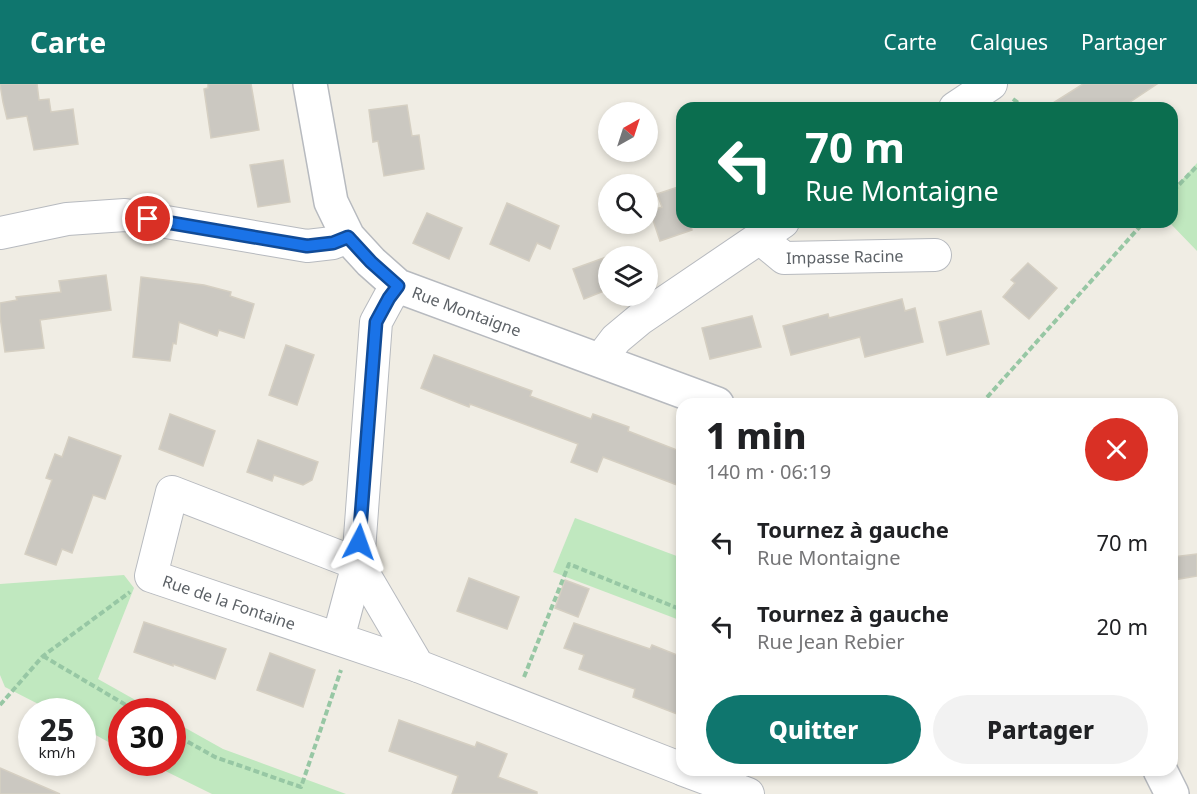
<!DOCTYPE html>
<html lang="fr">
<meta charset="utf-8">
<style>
:root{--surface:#fff;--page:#f2f2f2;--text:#202124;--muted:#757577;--accent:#0f766e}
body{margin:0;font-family:"Noto Sans",sans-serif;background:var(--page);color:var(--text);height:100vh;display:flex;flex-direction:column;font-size:22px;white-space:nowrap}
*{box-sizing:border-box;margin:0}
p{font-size:20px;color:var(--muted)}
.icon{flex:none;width:33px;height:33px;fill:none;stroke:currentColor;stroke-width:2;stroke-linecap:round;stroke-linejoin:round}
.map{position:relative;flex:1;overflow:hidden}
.drawer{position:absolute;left:676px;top:314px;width:502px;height:378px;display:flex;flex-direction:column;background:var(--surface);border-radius:18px;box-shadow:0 3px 9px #0003}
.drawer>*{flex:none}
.guide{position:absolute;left:676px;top:18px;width:502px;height:126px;border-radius:18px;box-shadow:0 3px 9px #0003;background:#0b6e4f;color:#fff;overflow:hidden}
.needle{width:39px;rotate:39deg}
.buttons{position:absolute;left:598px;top:18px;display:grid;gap:12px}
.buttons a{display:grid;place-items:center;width:60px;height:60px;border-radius:50%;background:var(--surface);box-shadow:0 3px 9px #0003;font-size:30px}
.speed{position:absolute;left:18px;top:614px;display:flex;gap:12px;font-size:30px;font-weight:700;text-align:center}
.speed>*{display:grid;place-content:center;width:78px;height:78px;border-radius:50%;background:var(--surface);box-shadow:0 3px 9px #0003;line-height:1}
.speed small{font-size:15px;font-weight:400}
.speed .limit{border:9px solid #d22;background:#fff;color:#111}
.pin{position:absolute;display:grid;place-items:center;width:51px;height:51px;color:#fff;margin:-26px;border:3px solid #fff;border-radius:50%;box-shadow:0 2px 6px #0007}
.me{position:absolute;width:66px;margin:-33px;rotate:4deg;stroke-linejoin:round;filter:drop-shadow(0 0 4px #0008)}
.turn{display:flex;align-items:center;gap:21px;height:126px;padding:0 30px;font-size:27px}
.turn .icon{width:78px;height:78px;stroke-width:2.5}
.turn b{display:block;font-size:42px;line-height:51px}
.round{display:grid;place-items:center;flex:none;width:63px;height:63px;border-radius:32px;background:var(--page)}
.summary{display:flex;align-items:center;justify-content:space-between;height:102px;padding:0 30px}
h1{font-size:36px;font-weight:800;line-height:45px}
.button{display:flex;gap:12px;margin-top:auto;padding:12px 30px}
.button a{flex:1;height:69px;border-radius:36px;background:var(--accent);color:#fff;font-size:24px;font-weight:800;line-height:69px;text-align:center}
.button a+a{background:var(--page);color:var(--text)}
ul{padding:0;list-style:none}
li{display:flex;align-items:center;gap:18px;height:84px;padding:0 30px}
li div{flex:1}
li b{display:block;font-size:22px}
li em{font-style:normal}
header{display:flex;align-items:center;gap:36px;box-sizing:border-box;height:84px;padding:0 30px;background:var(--accent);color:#fff}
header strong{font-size:28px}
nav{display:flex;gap:33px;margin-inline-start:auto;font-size:21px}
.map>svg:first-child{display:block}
</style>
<header>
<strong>Carte</strong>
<nav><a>Carte</a><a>Calques</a><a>Partager</a></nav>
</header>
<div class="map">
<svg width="1197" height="710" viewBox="0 0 1197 710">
<rect width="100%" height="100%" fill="#f0ede4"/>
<g fill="#c0e8bf">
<polygon points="1197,79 1197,167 1169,138 1173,138 1173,106"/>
<polygon points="575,434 682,474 682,537 553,488"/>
<polygon points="124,491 134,504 98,595 155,627 122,627 121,665 83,644 82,627 52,627 5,603 0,591 0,500"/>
<polygon points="173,637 223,665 346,710 212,710 147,678 172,678"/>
</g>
<g fill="#cbc8c1" stroke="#d5cfc2" stroke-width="1.5">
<polygon points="0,0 37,0 39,16 49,15 51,28 73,25 78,60 34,66 27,32 7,35 3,18"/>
<polygon points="208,0 251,0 259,46 211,54 204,5 208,4"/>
<polygon points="1083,0 1157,0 1121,24 1045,24"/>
<polygon points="407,21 412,52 419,51 424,85 384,92 378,57 373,58 369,26"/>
<polygon points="283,76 290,118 258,123 250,81"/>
<polygon points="678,103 682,117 682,138 690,138 692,146 660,157 650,127 662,123 657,110"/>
<polygon points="507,119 559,142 550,165 537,159 529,177 490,160"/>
<polygon points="427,129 462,144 449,175 413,159"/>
<polygon points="609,172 609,205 584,215 573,185"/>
<polygon points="1028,179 1057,204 1029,235 1003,213 1015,199 1011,196"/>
<polygon points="106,191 111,226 40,236 44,264 5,268 0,232 0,219 17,216 16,213 61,208 59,197"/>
<polygon points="141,193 204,201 231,208 230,212 254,220 244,254 219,246 217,252 179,238 176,260 173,259 170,277 133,273"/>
<polygon points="902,215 905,227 915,224 923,258 865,273 860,253 791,271 783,242 828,230 829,234"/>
<polygon points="981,227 989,260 947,271 939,238"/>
<polygon points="752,232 761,263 710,275 702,244"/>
<polygon points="286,261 314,271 297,321 269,311"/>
<polygon points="434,271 532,307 530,312 591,335 593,330 629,343 628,347 682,368 682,386 677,401 603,373 597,388 571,378 578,360 470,320 469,323 421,304"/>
<polygon points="170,330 215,347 203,382 159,365"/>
<polygon points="69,353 121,372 105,415 93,411 72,469 62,465 56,481 25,470 52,396 46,394 55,370 62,373"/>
<polygon points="258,356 318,378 312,396 303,401 274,391 272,397 247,388"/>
<polygon points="1197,470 1197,492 1173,496 1173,473"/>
<polygon points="469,494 519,513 507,545 457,527"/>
<polygon points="565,496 589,505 578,533 555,524"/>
<polygon points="144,538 226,565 215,595 173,580 173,582 134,568"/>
<polygon points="574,539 650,565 652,561 682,573 682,632 633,613 635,605 579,585 584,571 564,564"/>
<polygon points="270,569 315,586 303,623 257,606"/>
<polygon points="399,636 475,663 477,658 507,670 498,693 537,708 537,710 452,710 458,692 389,667"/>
<polygon points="0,684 60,710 0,710"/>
</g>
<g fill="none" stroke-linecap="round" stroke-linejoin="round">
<g stroke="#b7babf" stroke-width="34">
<g id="minor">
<polyline points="955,24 991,0"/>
<polyline points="0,149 67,135 125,131 307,162 333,159 348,153"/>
<path id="s1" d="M760,154L784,174L935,171"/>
<polyline points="398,202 389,214 376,238 358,480 418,582 682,685"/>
<polyline points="600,276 616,255 640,235 783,138"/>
<path id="s2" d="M338,555L358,480L172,408L151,492L418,582"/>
<polyline points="684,686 748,710"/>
</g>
</g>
<g stroke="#b7babf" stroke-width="36">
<g id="tertiary">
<path id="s3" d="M310,0L331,118L348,153L371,178L398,202L717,320"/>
<polyline points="1160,686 1172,710"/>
</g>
</g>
<g stroke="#97c7a4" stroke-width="4" stroke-dasharray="6 3" stroke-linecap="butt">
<polyline points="1013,15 1025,24"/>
<polyline points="1173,107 1197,82"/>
<polyline points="981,320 1144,138"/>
<polyline points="43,572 136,627"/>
<polyline points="524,593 569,480 682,526"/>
<polyline points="0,621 43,572 130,508"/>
<polyline points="172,649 215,673 301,703 341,586"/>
</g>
<use href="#minor" stroke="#fff" stroke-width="32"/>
<use href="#tertiary" stroke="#fff" stroke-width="33"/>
</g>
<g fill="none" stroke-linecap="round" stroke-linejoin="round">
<g stroke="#114b97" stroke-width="15">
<polyline id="route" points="148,135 307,162 333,159 348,153 371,178 398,202 389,214 376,238 359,458"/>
</g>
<use href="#route" stroke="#1a73e8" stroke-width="10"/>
</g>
<g text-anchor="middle" stroke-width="5" stroke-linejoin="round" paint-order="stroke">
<g font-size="16" fill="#5c6166" stroke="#fff">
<text dy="6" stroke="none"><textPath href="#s1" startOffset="92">Impasse Racine</textPath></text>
<text dy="6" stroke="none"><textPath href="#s3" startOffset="302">Rue Montaigne</textPath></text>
<text dy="6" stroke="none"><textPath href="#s2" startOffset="446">Rue de la Fontaine</textPath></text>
</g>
</g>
</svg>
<div class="buttons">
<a><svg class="needle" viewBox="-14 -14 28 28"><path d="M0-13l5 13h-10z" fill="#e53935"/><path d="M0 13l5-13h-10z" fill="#757577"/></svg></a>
<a><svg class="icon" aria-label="search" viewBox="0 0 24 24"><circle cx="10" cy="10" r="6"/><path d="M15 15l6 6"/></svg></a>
<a><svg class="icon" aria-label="layers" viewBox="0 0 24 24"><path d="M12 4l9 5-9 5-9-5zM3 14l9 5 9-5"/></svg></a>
</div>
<div class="speed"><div>25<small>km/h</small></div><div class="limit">30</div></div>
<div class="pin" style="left:148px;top:135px;background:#d93025"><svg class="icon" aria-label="arrive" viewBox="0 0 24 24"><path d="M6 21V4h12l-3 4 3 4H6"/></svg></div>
<svg class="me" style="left:359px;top:458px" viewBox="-20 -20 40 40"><path d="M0-17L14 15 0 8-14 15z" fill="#1a73e8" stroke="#fff" stroke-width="4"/></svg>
<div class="guide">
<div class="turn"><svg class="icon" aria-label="left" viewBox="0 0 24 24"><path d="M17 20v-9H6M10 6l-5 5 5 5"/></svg><div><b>70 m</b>Rue Montaigne</div></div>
</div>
<section class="drawer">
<div class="summary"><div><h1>1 min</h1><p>140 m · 06:19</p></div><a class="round" style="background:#d93025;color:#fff"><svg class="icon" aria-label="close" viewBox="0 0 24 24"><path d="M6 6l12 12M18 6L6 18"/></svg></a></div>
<ul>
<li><svg class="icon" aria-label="left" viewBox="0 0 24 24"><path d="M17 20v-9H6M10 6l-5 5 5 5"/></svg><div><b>Tournez à gauche</b><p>Rue Montaigne</p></div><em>70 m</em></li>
<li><svg class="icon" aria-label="left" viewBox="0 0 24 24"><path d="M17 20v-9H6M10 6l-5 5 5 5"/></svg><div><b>Tournez à gauche</b><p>Rue Jean Rebier</p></div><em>20 m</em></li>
</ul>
<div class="button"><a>Quitter</a><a>Partager</a></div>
</section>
</div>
